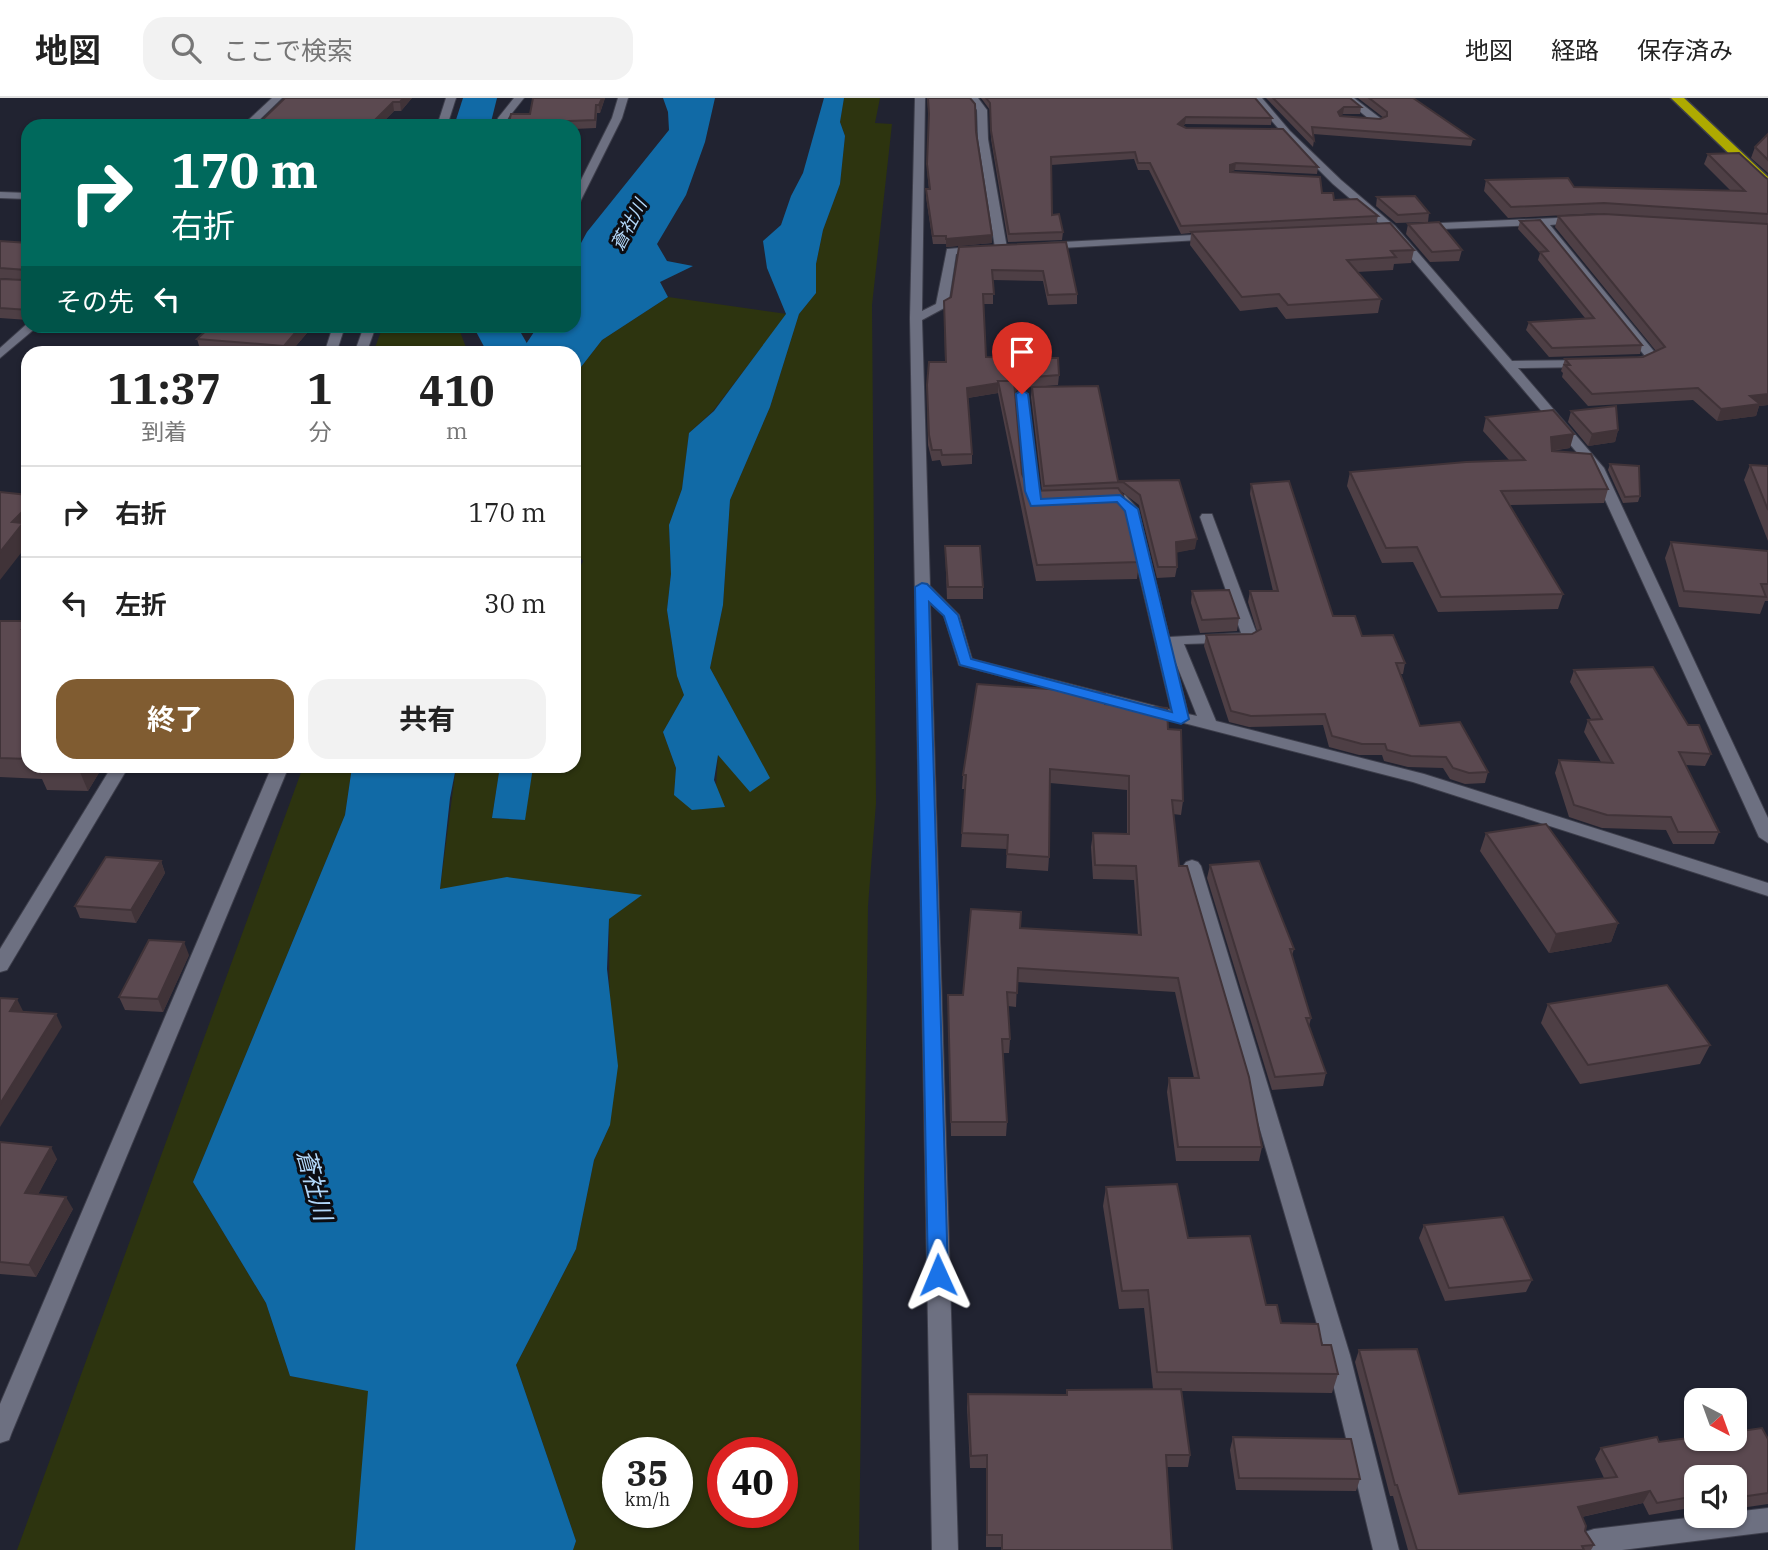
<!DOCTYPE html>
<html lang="ja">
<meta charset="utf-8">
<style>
:root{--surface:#fff;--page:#f2f2f2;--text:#222;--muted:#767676;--line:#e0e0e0;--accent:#805c31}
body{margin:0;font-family:"IBM Plex Serif","Noto Sans JP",serif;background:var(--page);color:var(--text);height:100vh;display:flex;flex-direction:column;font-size:26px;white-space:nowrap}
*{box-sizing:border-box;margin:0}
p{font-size:23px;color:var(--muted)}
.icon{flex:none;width:38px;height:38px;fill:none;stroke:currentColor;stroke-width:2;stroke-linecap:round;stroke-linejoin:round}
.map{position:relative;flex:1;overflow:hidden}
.sheet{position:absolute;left:21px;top:248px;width:560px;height:427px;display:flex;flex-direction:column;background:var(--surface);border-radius:21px;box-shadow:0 2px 5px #0004}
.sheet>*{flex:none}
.hud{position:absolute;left:21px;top:21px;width:560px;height:214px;border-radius:21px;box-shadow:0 2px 5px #0004;background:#00695c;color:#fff;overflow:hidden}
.needle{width:46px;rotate:139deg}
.tools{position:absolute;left:1684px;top:1290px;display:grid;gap:14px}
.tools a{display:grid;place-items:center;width:63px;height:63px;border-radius:14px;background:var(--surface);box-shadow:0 2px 5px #0004;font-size:35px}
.speed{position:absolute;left:602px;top:1339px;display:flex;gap:14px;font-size:35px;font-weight:700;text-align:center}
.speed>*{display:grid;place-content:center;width:91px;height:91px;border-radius:50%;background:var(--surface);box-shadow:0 2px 5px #0004;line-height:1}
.speed small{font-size:18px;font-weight:400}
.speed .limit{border:10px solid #d22;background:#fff;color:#111}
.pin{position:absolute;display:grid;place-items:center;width:60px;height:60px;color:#fff;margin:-72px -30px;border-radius:50% 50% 50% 0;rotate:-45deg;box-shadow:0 0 7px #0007}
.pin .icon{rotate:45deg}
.me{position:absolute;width:77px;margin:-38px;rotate:359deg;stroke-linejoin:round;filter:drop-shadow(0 0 5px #0008)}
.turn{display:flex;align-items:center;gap:24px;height:147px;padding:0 35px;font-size:32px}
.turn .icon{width:91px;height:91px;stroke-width:2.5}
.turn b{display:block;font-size:49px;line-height:60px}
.then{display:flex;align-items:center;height:66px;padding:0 35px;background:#0003;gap:14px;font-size:26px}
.eta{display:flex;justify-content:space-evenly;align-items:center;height:119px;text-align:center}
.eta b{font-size:42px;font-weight:700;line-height:49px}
.button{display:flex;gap:14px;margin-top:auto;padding:14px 35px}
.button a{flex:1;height:80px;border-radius:21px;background:var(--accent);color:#fff;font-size:28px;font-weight:700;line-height:80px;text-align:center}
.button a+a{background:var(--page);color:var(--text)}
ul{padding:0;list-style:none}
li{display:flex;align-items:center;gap:21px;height:91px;padding:0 35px;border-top:2px solid var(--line)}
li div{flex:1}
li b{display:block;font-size:26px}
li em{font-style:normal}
header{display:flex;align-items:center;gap:42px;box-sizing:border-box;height:98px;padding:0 35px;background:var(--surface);border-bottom:2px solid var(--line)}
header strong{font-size:33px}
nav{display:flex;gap:38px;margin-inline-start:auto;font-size:24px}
.search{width:490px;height:63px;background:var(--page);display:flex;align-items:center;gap:18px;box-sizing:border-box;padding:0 24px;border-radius:21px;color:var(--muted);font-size:26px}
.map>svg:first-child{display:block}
</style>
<header>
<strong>地図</strong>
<div class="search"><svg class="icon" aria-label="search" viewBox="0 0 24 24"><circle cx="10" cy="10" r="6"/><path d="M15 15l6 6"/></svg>ここで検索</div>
<nav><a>地図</a><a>経路</a><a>保存済み</a></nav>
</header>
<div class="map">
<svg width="1768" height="1452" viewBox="0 0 1768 1452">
<rect width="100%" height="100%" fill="#212331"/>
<g fill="#2d340f" fill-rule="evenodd">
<path d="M844,0H880L875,25L892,26L872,207L876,705L868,808L859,1452H573L576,1443L516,1267L576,1151L594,1062L610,1027L609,821L590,789L440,791L456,669H500L492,720L524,722L533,669L574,668V481L583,463L574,451V278L602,242L668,199L787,216L713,313L689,335L682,391L669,427L671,476L667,512L677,578L684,597L663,634L676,670L674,697L725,709L716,689L718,657L769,680L710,570L723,507L730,402L770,309L799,216L816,195V166L823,132L840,86L845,38L840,24ZM618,1354H677V1414H618ZM723,1354H782V1414H723Z"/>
<polygon points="383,228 458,228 468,255 373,255"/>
<polygon points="303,669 352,669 345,717 193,1084 266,1205 290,1278 369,1292 355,1452 17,1452"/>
</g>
<g fill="#116aa6">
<polygon points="663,0 715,0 705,44 686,97 657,146 667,163 693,168 660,184 668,199 602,242 574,278 574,256 520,255 538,228 574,228 575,156 587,134 669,32 668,14"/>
<polygon points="824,0 844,0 840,24 845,38 840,86 823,132 816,166 816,195 799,216 770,309 730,402 723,507 710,570 770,680 750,694 718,657 714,682 725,709 692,712 674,697 676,670 663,634 684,597 677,578 667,512 671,476 669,427 682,391 689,335 714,313 786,216 767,170 763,143 781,127 791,98 803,75"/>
<polygon points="500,668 533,669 525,722 492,720"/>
<polygon points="352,669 456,669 450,700 440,791 507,779 642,797 609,821 607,871 618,968 610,1027 594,1062 576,1151 516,1267 576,1443 573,1452 355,1452 368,1293 290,1278 266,1205 193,1084 345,717"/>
</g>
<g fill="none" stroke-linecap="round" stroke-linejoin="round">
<g fill="#116aa6" fill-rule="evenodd">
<polygon points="463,0 497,0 490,28 454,28"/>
<polygon points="473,228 517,228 533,256 488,256"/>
</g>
<g stroke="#3d3e4b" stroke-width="2">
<g id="minor">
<polygon points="272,0 282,0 253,28 242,28"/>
<polygon points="446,0 456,0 447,28 437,28"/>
<polygon points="514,0 524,0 508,20 506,28 496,28 498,20"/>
<polygon points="618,0 628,0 622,20 579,106 574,109 574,96 612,20"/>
<path d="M915,0H925L922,213L936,206L947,151L982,148L988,151L982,154L956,156L948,208L922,222L930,488L959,517L972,561L1171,612L1124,412L1117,404L1106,405L1099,401L1106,397H1125L1138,411L1169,539L1241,535L1200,419L1202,416H1212L1258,539L1250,544L1184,546L1216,623L1424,676L1768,785V798L1413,684L959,567L944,518L930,505L958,1452H932L910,220ZM1174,560L1197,618L1188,616Z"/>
<polygon points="968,0 978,0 987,12 988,41 1007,150 1001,153 995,150 978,41 977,12"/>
<polygon points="1252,0 1262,0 1290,33 1341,82 1395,128 1512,263 1592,262 1594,265 1588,269 1518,270 1604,370 1768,720 1768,745 1759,739 1591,371 1387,132 1333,86 1284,37"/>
<polygon points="1343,0 1354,0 1384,23 1379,26 1355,24 1355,20 1368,20"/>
<polygon points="0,94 28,95 28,101 0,100"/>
<polygon points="1579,119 1583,120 1583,124 1550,127 1657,257 1657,263 1633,267 1633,261 1645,258 1539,127 1418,132 1413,129 1418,126"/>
<polygon points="1212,136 1217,139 1216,141 1044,151 1038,148 1044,145"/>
<polygon points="28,225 38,228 0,260 0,250"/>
<polygon points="333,228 345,228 336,256 324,256"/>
<polygon points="364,228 376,228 366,256 354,256"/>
<polygon points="1022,292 1028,296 1038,392 1041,400 1052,401 1054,404 1047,408 1031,408 1024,392 1016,296"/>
<polygon points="112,668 129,668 7,872 0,874 0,851"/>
<polygon points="272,668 289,668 12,1334 9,1342 0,1345 0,1306"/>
<polygon points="1192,762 1198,764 1201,768 1350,1257 1399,1452 1373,1452 1326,1257 1183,768 1186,764"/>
<polygon points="1768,1410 1768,1434 1622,1452 1585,1452 1581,1443 1585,1434 1594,1431 1704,1418 1734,1418 1734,1414"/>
</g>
</g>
<g stroke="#3d3e4b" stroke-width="3">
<polygon id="highway" points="1671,0 1684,0 1768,79 1768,90 1764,89"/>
</g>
<use href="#minor" fill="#6d7081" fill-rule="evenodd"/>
<use href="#highway" fill="#aeaa00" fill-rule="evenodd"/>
</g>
<g fill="#4e3f45" fill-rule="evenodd">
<polygon points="412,0 401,13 394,13 379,28 256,28"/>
<polygon points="605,0 600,15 597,15 596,30 574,31 574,28 508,28 530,16"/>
<polygon points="927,0 970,0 992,137 992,145 946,149 946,146 933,146 926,99 926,91 929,91 927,73 929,22"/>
<polygon points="981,0 1255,0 1272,20 1271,27 1185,26 1183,28 1186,30 1318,69 1317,76 1235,72 1230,74 1322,95 1334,102 1378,118 1376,126 1414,152 1411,165 1394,166 1393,172 1357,174 1381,201 1378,215 1286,221 1277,209 1240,213 1190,147 1191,135 1181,136 1149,72 1138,72 1134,61 1051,67 1052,117 1063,134 1062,142 1008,144 991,41 990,12"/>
<polygon points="1266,0 1350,0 1361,9 1360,16 1343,16 1340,18 1380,21 1384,20 1358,0 1413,0 1473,41 1471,48 1313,36 1314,42 1313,49"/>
<polygon points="1768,36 1768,75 1751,60 1755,49"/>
<polygon points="1708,56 1768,81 1768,307 1759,308 1756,318 1717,323 1693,302 1588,308 1562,279 1563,275 1561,273 1565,261 1643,259 1656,253 1555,129 1558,118 1601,115 1508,120 1484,93 1486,82 1574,89 1731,93 1704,66"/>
<polygon points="1377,99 1429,115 1428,124 1396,125 1376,108"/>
<polygon points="1520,123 1642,247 1640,256 1549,259 1526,232 1529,224 1585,220 1538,162 1540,155 1518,131"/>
<polygon points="1408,126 1462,152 1459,163 1430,164 1406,136"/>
<polygon points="0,143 28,145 28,222 0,220 0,181 25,182 0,180"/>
<path d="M1066,144L1077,196V206L1048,207L1043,183L993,182V206H983L986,259L1059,277L1058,287L1034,289L1118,383L1179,382L1195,451L1176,454L1177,469L1175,479L1157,480L1139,407L1122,394H1121L1139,464L1137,481L1036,483L998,295L968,300L972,356V366L942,368L940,362L932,363L928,347L927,297L945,264L944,203L951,199L959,149ZM1032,289L1031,299L1042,393H1030L1022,376L1015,293L1021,290Z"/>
<polygon points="110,228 313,228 289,256 247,256 200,251 197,241 204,234"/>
<polygon points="1571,313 1618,332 1615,344 1588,348 1568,324"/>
<polygon points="1486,319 1570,350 1552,353 1608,391 1604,405 1510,407 1563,496 1558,511 1438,514 1413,464 1382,465 1347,388 1350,374 1509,362 1483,333"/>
<polygon points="1610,366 1640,398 1638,404 1623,405 1608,372"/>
<polygon points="1750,367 1768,368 1768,443 1744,382"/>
<polygon points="1251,386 1333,518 1405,565 1403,576 1400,576 1420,628 1488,674 1485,685 1465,686 1450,681 1443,670 1408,669 1384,663 1382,657 1359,657 1329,649 1323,627 1249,629 1229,624 1204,548 1206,537 1252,536 1257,533 1248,504 1250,493 1273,493 1250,396"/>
<polygon points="1671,444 1768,453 1768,503 1765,503 1760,516 1679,509 1665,460"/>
<polygon points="945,448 983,489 983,501 947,501"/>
<polygon points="1192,493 1239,520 1237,533 1200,535 1191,505"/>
<polygon points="0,523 28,524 28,668 103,668 88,693 47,692 42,681 0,679"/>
<polygon points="1574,572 1688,627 1711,656 1705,668 1685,667 1719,734 1714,746 1673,746 1666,732 1602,730 1569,719 1555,675 1559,662 1601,664 1584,634 1588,622 1591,621 1570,584"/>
<polygon points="1105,606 1168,631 1183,703 1181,717 1173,716 1179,768 1262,1049 1259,1063 1176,1063 1167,994 1169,980 1194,980 1175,894 1017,884 1016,909 1008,908 1010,941 1009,955 1003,955 1007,1024 1006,1038 951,1038 948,897 963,897 1020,830 1138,837 1134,782 1093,781 1091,749 1093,735 1127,736 1127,692 1050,685 1049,759 1048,773 1006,770 1007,751 961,749 965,691 962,691 963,677"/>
<polygon points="1486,735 1618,825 1611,844 1549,855 1480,753"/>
<polygon points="161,763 165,775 136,825 80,820 75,808"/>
<polygon points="1210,767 1294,851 1292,857 1311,920 1309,928 1326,975 1323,988 1272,992 1207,780"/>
<polygon points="189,857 163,914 125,912 119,899"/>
<polygon points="1548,906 1710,947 1700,966 1580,986 1541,925"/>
<polygon points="0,1044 57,1061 38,1096 73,1111 36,1179 0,1176"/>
<polygon points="1106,1089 1188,1140 1266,1207 1281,1225 1322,1247 1338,1276 1332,1295 1181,1293 1190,1357 1188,1369 1167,1369 1172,1452 1001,1452 1001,1449 986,1449 986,1370 970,1370 967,1309 968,1296 1066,1297 1067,1292 1153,1291 1144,1210 1119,1211 1103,1108"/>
<polygon points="1424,1127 1532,1182 1526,1194 1445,1203 1419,1140"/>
<polygon points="1359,1252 1459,1396 1604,1380 1595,1361 1601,1350 1659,1344 1768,1341 1768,1406 1734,1411 1734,1379 1696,1379 1696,1409 1649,1417 1643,1405 1582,1419 1585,1433 1594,1447 1591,1452 1408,1452 1393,1398 1390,1398 1355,1264"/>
<polygon points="1233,1339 1360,1381 1356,1393 1236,1392 1230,1352"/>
</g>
<g fill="#403338">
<polygon points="403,0 412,0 401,13 400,4"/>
<polygon points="602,0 605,0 600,15 599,7"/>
<polygon points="393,4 394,13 379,28 369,28"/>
<polygon points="1344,9 1343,16 1336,21 1338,14"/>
<polygon points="1186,19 1185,26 1178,33 1178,26"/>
<polygon points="1236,65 1235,72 1229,74 1230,67"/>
<polygon points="992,137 992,145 946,149 946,141"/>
<polygon points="301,228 313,228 289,256 286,256 284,248"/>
<polygon points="1021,280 1021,290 1016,293 1001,295 999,285"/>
<polygon points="998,285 998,295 967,300 967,290"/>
<polygon points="1768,296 1768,307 1759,308 1756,318 1717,323 1721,311 1750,298"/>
<polygon points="1618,332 1615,344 1588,348 1592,336"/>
<polygon points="1574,336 1570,350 1547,353 1551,339"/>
<polygon points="28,408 28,433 27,434 28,446 0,482 0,454 12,424"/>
<polygon points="1197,441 1195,451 1175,455 1176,444"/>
<polygon points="27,523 28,524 28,545 22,531"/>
<polygon points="83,668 103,668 88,693 80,674"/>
<polygon points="161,763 165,775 136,825 131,812"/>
<polygon points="1618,825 1611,844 1549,855 1556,836"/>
<polygon points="184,844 189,857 163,914 158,901"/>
<polygon points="17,901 23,913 16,926 10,913"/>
<polygon points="56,916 62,929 0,1029 0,1006"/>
<polygon points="51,1049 57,1061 32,1108 25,1095"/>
<polygon points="66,1099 73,1111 36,1179 29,1167"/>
<polygon points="1650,1393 1643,1405 1572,1421 1578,1409"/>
</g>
<g fill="#5b4950" stroke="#403338" stroke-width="2">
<polygon points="285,0 403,0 400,4 393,4 369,28 256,28"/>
<polygon points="533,0 602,0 599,7 596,7 595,22 543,24 542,28 508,28 511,16 530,16"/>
<polygon points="928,0 970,0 975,6 976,34 992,137 946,141 946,138 933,138 926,91 930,91 927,66 929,16"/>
<polygon points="986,0 1255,0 1272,20 1186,19 1178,26 1186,30 1283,31 1318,69 1236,65 1230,67 1230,74 1320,79 1322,95 1333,95 1334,102 1357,101 1378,118 1181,128 1150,65 1138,65 1135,54 1051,59 1052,117 1059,116 1063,134 1009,136 991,33 990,5"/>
<polygon points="1273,0 1350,0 1361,9 1344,9 1338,14 1340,18 1380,21 1387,18 1387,14 1369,0 1413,0 1473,41 1312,29 1314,42"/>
<polygon points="1768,36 1768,62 1755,49"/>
<polygon points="1739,55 1766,80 1768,81 1768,116 1604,105 1511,109 1486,82 1568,80 1574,89 1745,93 1708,56"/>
<polygon points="1415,98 1429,115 1398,117 1377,99"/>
<polygon points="1604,116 1768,126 1768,296 1750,298 1760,306 1721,311 1698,290 1592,296 1565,267 1570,267 1565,261 1643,259 1665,249 1558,118"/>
<polygon points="1540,122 1642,247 1552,250 1529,224 1594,220 1540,154 1548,153 1520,123"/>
<polygon points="1439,124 1462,152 1432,154 1408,126"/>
<polygon points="1390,125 1414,152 1391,153 1396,159 1347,162 1381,201 1288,207 1279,196 1242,199 1191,134"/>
<polygon points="0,143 28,145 28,212 0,210 0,181 24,182 27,180 26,172 0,170"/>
<polygon points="1066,144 1077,196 1048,197 1043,173 992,172 994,196 983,196 986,259 1058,260 1059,277 1021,280 1017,283 998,283 999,285 967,290 972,356 942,357 941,352 932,352 929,337 927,287 929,264 946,264 944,203 951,199 959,149"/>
<polygon points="211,228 301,228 284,248 197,241"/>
<polygon points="998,283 1014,283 1022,376 1030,393 1118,390 1123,397 1139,464 1037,467"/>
<polygon points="1098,288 1118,383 1179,382 1197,441 1176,444 1177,469 1158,469 1140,397 1123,384 1044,388 1032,289"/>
<polygon points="1616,308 1618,332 1592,336 1571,313"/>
<polygon points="1553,312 1574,336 1551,339 1552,353 1591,356 1608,391 1501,393 1563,496 1441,499 1417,449 1386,450 1350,374 1466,364 1525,362 1486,319"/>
<polygon points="1610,366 1639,368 1640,398 1625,399"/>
<polygon points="1750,367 1768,368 1768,412"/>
<polygon points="1289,383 1333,518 1355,518 1362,538 1393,537 1405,565 1396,565 1420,628 1460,624 1488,674 1469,675 1453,670 1446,659 1411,658 1387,652 1385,646 1362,646 1332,638 1325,616 1251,618 1231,613 1206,537 1252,536 1261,531 1250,493 1278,493 1251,386"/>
<polygon points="0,394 28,397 28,408 12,424 23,425 0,454"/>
<polygon points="1671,444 1768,453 1768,486 1761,486 1766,499 1684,493"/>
<polygon points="945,448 980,448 983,489 948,489"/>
<polygon points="1229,492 1239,520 1202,522 1192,493"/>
<polygon points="0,523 27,523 22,531 28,531 28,661 0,660"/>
<polygon points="1653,569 1688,627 1699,627 1711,656 1679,654 1719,734 1678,734 1671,719 1607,717 1574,707 1559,662 1613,665 1588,622 1602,621 1574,572"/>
<polygon points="977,586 1105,595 1105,606 1167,610 1168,631 1181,632 1183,703 1172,702 1179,768 1187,768 1249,979 1262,1049 1178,1049 1169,980 1199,980 1178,880 1018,870 1017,895 1007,894 1010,941 1002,941 1007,1024 951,1024 948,897 963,897 971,811 1021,814 1020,830 1141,837 1136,768 1095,767 1093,735 1129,736 1129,678 1050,671 1049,759 1007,756 1008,737 962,735 966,677 963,677"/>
<polygon points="41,668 83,668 80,674 38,672"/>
<polygon points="1546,726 1618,825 1556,836 1486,735"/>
<polygon points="106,759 161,763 131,812 75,808"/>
<polygon points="1259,763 1294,851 1290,851 1311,920 1306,920 1326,975 1275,979 1210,767"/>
<polygon points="149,842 184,844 158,901 119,899"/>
<polygon points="1667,887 1710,947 1588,967 1548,906"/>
<polygon points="0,900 17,901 10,913 56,916 0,1006"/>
<polygon points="0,1044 51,1049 25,1095 66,1099 29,1167 0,1164"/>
<polygon points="1177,1086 1188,1140 1250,1138 1266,1207 1277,1207 1281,1225 1318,1226 1322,1247 1331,1247 1338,1276 1157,1274 1148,1192 1122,1193 1106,1089"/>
<polygon points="1503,1119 1532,1182 1449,1190 1424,1127"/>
<polygon points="1417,1251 1459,1396 1617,1379 1601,1350 1657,1339 1659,1344 1696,1339 1696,1340 1734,1340 1734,1334 1762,1330 1768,1341 1768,1395 1734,1400 1734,1379 1696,1379 1696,1398 1657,1405 1650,1393 1578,1409 1586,1428 1585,1433 1594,1447 1582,1448 1584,1452 1417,1452 1397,1387 1395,1387 1359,1252"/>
<polygon points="1181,1291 1190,1357 1166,1357 1172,1452 1002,1452 1002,1437 987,1437 987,1357 971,1358 968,1296 1067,1297 1067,1292"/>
<polygon points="1233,1339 1351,1341 1360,1381 1239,1380"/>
</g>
<polygon fill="#1a73e8" stroke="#114b97" stroke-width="2" points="1022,292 1028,296 1041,401 1120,397 1138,411 1189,621 1181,626 960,567 944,518 929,504 948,1177 945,1183 938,1186 931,1183 928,1177 915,489 922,485 927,486 958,517 971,561 1172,614 1125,413 1117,404 1031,408 1025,393 1016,296"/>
<g text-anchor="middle" stroke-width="6" stroke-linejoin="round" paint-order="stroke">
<g font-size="18" font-style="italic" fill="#b3d8fa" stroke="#0c0d13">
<text transform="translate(629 127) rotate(-62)" y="6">蒼社川</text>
</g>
<g font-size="24" font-style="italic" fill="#b3d8fa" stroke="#0c0d13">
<text transform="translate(314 1087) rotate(75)" y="8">蒼社川</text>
</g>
</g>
</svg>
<div class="tools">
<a><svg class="needle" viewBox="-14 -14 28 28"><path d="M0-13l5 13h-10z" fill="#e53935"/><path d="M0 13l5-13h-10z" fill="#767676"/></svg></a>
<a><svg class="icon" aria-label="sound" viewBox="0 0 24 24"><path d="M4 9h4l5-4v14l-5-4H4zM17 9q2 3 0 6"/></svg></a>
</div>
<div class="speed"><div>35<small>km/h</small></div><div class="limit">40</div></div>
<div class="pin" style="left:1022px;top:296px;background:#d93025"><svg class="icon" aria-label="arrive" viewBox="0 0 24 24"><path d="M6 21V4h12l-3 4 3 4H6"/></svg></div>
<svg class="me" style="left:938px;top:1177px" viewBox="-20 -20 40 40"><path d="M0-17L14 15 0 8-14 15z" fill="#1a73e8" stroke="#fff" stroke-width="4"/></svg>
<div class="hud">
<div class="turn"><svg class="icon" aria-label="right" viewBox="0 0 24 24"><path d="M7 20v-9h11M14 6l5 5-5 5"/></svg><div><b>170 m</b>右折</div></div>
<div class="then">その先<svg class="icon" aria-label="left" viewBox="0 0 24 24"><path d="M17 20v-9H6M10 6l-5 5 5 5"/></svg></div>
</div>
<section class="sheet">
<div class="eta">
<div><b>11:37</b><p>到着</p></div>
<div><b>1</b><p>分</p></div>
<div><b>410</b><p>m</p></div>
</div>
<ul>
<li><svg class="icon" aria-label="right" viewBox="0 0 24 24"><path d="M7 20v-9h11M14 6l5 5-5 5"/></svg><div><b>右折</b></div><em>170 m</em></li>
<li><svg class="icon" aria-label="left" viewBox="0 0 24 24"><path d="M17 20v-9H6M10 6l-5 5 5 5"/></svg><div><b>左折</b></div><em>30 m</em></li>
</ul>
<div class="button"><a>終了</a><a>共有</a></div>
</section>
</div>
